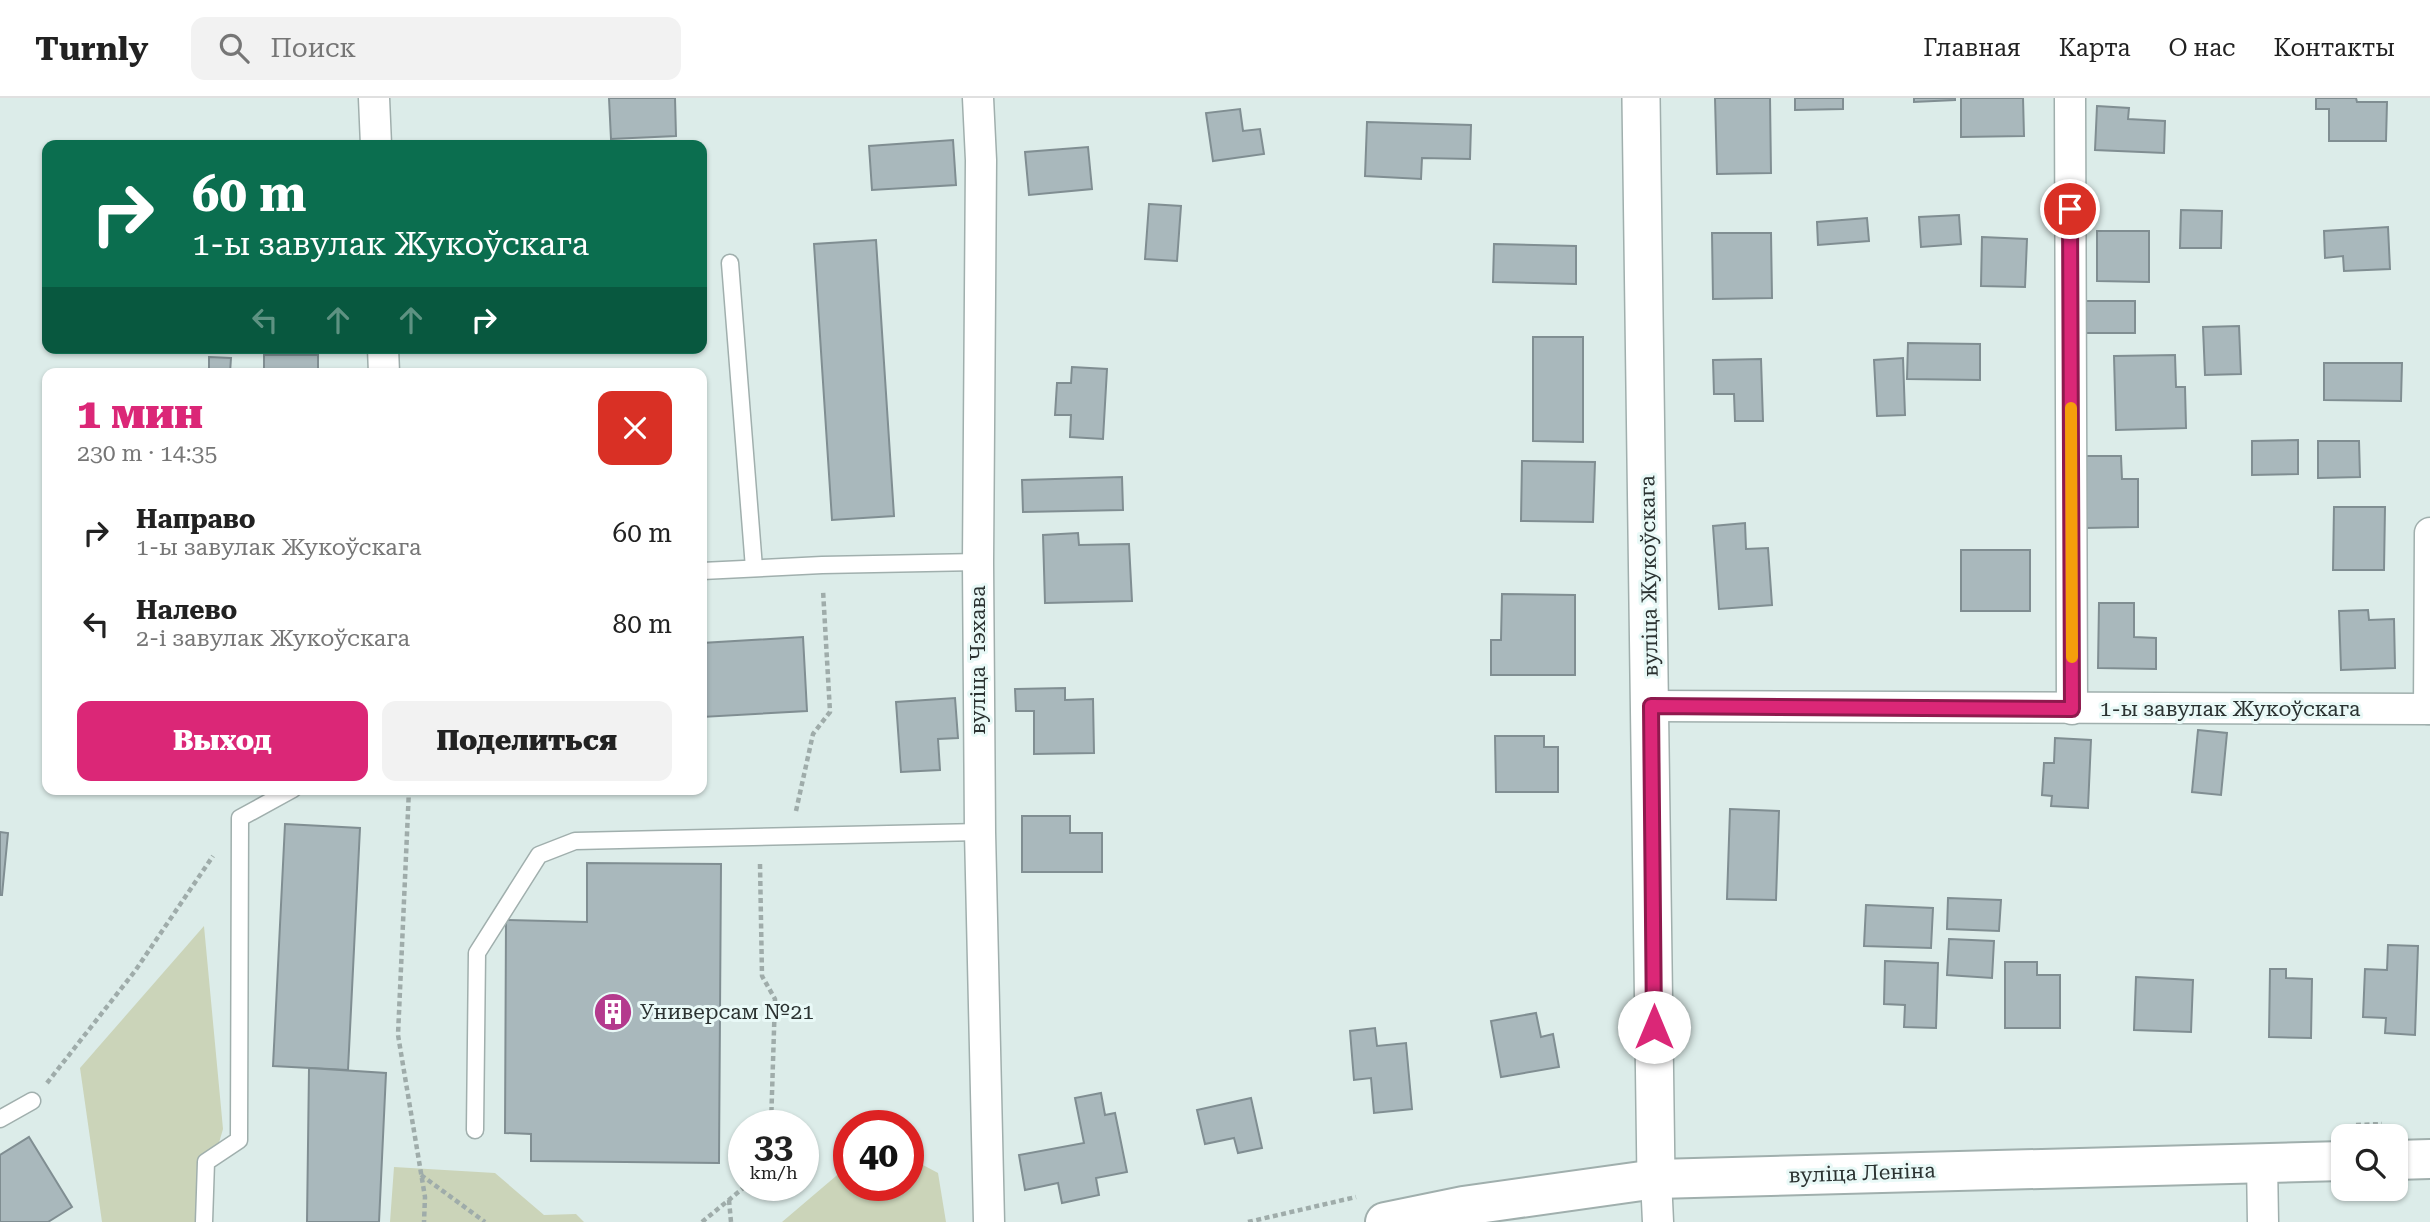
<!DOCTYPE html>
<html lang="ru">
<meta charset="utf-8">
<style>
:root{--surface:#fff;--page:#f2f2f2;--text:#222;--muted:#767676;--line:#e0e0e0;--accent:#db2777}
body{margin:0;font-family:"Roboto Serif",serif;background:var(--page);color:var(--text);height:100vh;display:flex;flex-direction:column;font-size:26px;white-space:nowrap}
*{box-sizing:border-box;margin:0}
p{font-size:23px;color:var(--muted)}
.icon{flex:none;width:38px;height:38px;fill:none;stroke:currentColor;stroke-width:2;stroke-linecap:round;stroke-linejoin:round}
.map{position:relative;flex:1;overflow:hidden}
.panel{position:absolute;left:42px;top:270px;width:665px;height:427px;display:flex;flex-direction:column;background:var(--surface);border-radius:14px;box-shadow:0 2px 5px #0004}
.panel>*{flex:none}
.guide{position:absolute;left:42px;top:42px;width:665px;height:214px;border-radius:14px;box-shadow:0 2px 5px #0004;background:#0b6e4f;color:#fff;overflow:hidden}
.controls{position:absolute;left:2331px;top:1026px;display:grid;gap:14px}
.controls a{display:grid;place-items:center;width:77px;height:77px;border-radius:14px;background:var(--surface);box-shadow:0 2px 5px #0004;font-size:35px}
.speed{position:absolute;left:728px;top:1012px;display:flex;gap:14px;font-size:35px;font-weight:700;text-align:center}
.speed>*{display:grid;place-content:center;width:91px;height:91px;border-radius:50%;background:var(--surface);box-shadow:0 2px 5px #0004;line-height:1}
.speed small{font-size:18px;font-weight:400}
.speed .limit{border:10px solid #d22;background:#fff;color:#111}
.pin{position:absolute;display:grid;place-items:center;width:60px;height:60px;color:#fff;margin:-30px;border:4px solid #fff;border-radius:50%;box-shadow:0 2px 7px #0007}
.me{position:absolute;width:77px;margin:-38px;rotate:0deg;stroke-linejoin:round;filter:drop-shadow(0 0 5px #0008)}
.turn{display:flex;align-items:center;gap:24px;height:147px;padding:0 35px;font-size:32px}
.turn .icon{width:91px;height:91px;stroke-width:2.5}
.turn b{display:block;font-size:49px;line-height:60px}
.lanes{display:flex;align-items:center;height:66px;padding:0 35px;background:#0003;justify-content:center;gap:35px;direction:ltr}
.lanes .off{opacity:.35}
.round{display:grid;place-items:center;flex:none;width:74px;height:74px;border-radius:14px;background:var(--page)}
.overview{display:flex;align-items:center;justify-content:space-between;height:119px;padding:0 35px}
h1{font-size:42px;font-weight:800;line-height:52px;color:var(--accent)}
.cta{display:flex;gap:14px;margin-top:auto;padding:14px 35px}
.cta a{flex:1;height:80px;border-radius:14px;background:var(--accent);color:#fff;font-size:28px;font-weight:800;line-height:80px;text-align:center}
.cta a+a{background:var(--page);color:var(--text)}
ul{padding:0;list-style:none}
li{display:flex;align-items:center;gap:21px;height:91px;padding:0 35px}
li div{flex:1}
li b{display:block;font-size:26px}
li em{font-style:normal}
header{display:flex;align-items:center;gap:42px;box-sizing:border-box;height:98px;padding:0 35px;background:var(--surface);border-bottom:2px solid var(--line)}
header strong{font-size:33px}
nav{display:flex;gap:38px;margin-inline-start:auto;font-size:24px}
.search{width:490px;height:63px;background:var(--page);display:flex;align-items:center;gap:18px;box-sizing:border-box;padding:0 24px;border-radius:14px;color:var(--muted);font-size:26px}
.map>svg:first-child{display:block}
</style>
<header>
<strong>Turnly</strong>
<div class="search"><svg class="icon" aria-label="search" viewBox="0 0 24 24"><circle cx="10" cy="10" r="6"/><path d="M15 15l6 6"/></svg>Поиск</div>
<nav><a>Главная</a><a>Карта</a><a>О нас</a><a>Контакты</a></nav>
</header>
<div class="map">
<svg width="2430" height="1124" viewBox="0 0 2430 1124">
<rect width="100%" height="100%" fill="#dcece9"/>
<g fill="#cbd4b9">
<polygon points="204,828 223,1031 196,1124 102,1124 80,970"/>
<polygon points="908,1059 938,1075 946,1124 782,1124 849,1067 849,1087 908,1087"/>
<polygon points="394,1069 495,1075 544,1117 576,1116 584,1124 390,1124"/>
</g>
<g fill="#a9b8bc" stroke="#808e92" stroke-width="2">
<polygon points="609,0 675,0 676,38 611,41"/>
<polygon points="1715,0 1770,0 1771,75 1717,76"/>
<polygon points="1795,0 1843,0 1843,11 1795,12"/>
<polygon points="1914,0 1955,0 1955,2 1914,4"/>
<polygon points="1961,0 2023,0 2024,38 1961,39"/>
<polygon points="2316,0 2356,0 2357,4 2387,4 2386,43 2329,43 2329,11 2316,11"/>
<polygon points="2097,8 2129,10 2128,21 2165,23 2164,55 2095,52"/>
<polygon points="1240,11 1243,33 1260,31 1264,56 1213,63 1206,15"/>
<polygon points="1367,24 1471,27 1470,61 1422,60 1421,81 1365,78"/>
<polygon points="953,42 956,87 872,92 869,48"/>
<polygon points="1088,49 1092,91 1029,97 1025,54"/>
<polygon points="1149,106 1181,108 1177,163 1145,161"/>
<polygon points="2181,112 2222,113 2221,150 2180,150"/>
<polygon points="1959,117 1961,146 1921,149 1919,119"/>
<polygon points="1867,120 1869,143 1818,147 1817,124"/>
<polygon points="2388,129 2390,171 2344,173 2343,158 2325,160 2324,133"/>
<polygon points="2097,133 2149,133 2149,184 2097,183"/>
<polygon points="1712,135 1771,135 1772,200 1713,201"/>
<polygon points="1982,139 2027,141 2025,189 1981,188"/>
<polygon points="876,142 894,418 832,422 814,146"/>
<polygon points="1494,146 1576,148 1576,186 1493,184"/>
<rect x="2079" y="203" width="56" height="32"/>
<polygon points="2239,228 2241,276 2205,277 2203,229"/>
<polygon points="1533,239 1583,239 1583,344 1533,343"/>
<polygon points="1908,245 1980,246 1980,282 1907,281"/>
<rect x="264" y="257" width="54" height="18"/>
<polygon points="2175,257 2176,289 2185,289 2186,330 2116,332 2114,258"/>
<polygon points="209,259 231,260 230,275 209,275"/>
<polygon points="1903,260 1905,317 1877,318 1874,262"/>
<polygon points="1761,261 1763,323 1735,323 1734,296 1714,296 1713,262"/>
<polygon points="2324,265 2402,265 2401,303 2324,302"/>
<polygon points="1072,269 1107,271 1103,341 1070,339 1071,317 1055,317 1057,285 1071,285"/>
<polygon points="2298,342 2298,376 2252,377 2252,343"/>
<polygon points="2318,343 2359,343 2360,379 2318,380"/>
<polygon points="2086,358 2121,358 2122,381 2138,381 2138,429 2085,430"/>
<polygon points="1522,363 1595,364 1593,424 1521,423"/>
<polygon points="1122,379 1123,412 1023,414 1022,382"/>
<polygon points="2334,409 2385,409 2384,472 2333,472"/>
<polygon points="1745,425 1746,451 1768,450 1772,507 1719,511 1713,428"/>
<polygon points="1078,435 1079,447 1129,446 1132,503 1045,505 1043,437"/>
<rect x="1961" y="452" width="69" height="61"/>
<polygon points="1502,496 1575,497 1575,577 1491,577 1491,542 1501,542"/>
<polygon points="2099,505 2134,505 2134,539 2156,540 2156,571 2098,570"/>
<polygon points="2368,512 2369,522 2394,521 2395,570 2341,572 2339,513"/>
<polygon points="803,539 807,613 702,619 702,545"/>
<polygon points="1065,590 1065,602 1093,601 1094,655 1034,656 1034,613 1016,613 1015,591"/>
<polygon points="955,600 958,640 938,641 940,672 901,674 896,604"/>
<polygon points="2198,632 2227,635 2221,697 2192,694"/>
<polygon points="1495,638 1544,638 1544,649 1558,649 1558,694 1496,694"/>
<polygon points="2055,640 2091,642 2088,710 2051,708 2052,698 2042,697 2044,665 2054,665"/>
<polygon points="1730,711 1779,713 1776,802 1727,801"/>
<polygon points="1022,718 1070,718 1070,735 1102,735 1102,774 1022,774"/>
<polygon points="285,726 360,730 348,972 273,968"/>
<polygon points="0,734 8,735 2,797 0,797"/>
<polygon points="587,765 721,766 719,1065 531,1063 531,1036 505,1035 506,822 587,824"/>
<polygon points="1948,800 2001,802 1999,833 1947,831"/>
<polygon points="1866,807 1933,810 1931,850 1864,848"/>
<polygon points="1949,841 1994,843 1992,880 1947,877"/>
<polygon points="2388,847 2418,848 2415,937 2385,935 2386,920 2363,919 2365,871 2387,872"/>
<polygon points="1885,863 1938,865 1936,930 1904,929 1905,907 1884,906"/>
<polygon points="2005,864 2037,864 2037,877 2060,877 2060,930 2005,930"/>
<polygon points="2270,871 2286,871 2286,880 2312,881 2311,940 2269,939"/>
<polygon points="2136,879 2193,882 2191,934 2134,932"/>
<polygon points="1536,915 1541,939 1553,936 1559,969 1501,979 1491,923"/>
<polygon points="1375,930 1377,948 1406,945 1412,1011 1374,1015 1371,980 1354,982 1350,933"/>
<polygon points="309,970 386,975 379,1124 307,1124"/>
<polygon points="1101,995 1105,1017 1115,1015 1127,1074 1096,1080 1099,1097 1062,1105 1058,1085 1025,1092 1019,1057 1084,1045 1075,1000"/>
<polygon points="1251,1000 1262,1050 1238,1055 1234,1040 1205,1046 1197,1012"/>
<polygon points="29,1039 72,1109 48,1124 0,1124 0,1057"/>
</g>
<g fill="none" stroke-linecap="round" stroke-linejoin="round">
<g stroke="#a0afad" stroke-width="19">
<g id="service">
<polyline points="730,165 754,470"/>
<polyline points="702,473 822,467 978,464"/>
<polyline points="0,1021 32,1003"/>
<polyline points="475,1032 477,855 539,757 575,743 980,734"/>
<polyline points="204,1124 206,1064 239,1042 240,720 293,691"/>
</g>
</g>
<g stroke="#a0afad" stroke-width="33">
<g id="minor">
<polyline points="374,0 376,47"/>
<polyline points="978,0 981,62 978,464 980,734 989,1124"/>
<polyline points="2070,0 2072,611"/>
<polyline points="383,250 384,275"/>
<polyline points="1651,608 2430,611"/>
<polyline points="2429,611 2430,435"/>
<polyline points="2262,1064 2263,1124"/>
<polyline points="1656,1081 1658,1124"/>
</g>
</g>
<g stroke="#a0afad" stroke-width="40">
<polyline id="tertiary" points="1641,0 1656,1081"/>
</g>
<g stroke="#a0afad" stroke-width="42">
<g id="secondary">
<polyline points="2396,1062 2430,1061"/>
<polyline points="1385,1124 1463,1108 1656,1081 2343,1063"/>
</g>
</g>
<g stroke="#9facaa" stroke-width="4.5" stroke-dasharray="5 3.5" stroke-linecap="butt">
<polyline points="409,691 398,937 425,1099 424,1124"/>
<polyline points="796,713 813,636 830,614 823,492"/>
<polyline points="760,766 762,878 775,901 771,1027"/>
<polyline points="47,985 135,873 213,758"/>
<polyline points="2356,1027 2382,1026"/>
<polyline points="421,1077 485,1124"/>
<polyline points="2357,1099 2384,1099"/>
<polyline points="729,1102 731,1124"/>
<polyline points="702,1124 747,1087"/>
<polyline points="1248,1124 1356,1099"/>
</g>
<use href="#service" stroke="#fff" stroke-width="16"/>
<use href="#minor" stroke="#fff" stroke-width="30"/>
<use href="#tertiary" stroke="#fff" stroke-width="37"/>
<use href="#secondary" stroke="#fff" stroke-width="38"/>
</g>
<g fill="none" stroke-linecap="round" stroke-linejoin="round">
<g stroke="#8e194d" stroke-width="18">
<polyline id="route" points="1654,929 1651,608 2072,611 2070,111"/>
</g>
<use href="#route" stroke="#db2777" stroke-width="12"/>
<polyline stroke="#f59e0b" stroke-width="12" points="2071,310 2072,559"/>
</g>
<defs>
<g id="building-disc" transform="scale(2.0125)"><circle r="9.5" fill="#b43a8d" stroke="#e9f9f7"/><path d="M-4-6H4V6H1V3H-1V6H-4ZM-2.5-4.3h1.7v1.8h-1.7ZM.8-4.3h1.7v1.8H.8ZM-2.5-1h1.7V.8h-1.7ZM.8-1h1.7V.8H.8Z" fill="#fff"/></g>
</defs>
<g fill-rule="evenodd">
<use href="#building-disc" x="613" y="914"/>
</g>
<g text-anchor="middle" stroke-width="6" stroke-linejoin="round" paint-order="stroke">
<g font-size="21" fill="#2b3231" stroke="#e9f9f7">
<text transform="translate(1649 478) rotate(-91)" y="7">вуліца Жукоўскага</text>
<text transform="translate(978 562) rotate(-90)" y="7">вуліца Чэхава</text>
<text x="2230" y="618">1-ы завулак Жукоўскага</text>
<text transform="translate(1862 1075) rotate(-2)" y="7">вуліца Леніна</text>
</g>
<g font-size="21" fill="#2b3231" stroke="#e9f9f7" text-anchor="start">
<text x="640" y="921">Универсам №21</text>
</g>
</g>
</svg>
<div class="controls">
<a><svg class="icon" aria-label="search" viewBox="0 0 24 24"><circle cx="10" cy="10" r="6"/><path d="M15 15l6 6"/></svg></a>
</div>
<div class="speed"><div>33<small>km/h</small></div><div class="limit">40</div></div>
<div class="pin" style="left:2070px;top:111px;background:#d93025"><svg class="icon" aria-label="arrive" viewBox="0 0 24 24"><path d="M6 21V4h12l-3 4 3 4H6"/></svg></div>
<svg class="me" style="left:1654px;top:929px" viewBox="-20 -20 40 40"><circle r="19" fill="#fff"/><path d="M0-13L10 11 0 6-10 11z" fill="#db2777"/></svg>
<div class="guide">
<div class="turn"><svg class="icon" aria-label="right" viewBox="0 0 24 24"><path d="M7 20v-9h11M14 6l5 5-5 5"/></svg><div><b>60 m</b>1-ы завулак Жукоўскага</div></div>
<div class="lanes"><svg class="icon off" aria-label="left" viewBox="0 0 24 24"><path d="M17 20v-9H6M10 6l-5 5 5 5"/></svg><svg class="icon off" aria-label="ahead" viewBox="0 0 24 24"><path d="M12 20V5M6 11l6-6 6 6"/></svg><svg class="icon off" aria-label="ahead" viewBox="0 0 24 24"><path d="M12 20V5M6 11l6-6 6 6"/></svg><svg class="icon" aria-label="right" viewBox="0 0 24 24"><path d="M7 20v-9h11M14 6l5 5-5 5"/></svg></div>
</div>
<section class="panel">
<div class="overview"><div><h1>1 мин</h1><p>230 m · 14:35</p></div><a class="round" style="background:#d93025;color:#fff"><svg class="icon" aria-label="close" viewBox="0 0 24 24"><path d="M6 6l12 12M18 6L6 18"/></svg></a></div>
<ul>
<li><svg class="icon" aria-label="right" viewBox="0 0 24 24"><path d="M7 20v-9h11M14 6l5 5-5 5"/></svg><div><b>Направо</b><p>1-ы завулак Жукоўскага</p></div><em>60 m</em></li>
<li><svg class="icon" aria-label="left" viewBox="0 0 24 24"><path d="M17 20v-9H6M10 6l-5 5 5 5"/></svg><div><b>Налево</b><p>2-і завулак Жукоўскага</p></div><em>80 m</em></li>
</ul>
<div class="cta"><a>Выход</a><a>Поделиться</a></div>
</section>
</div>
